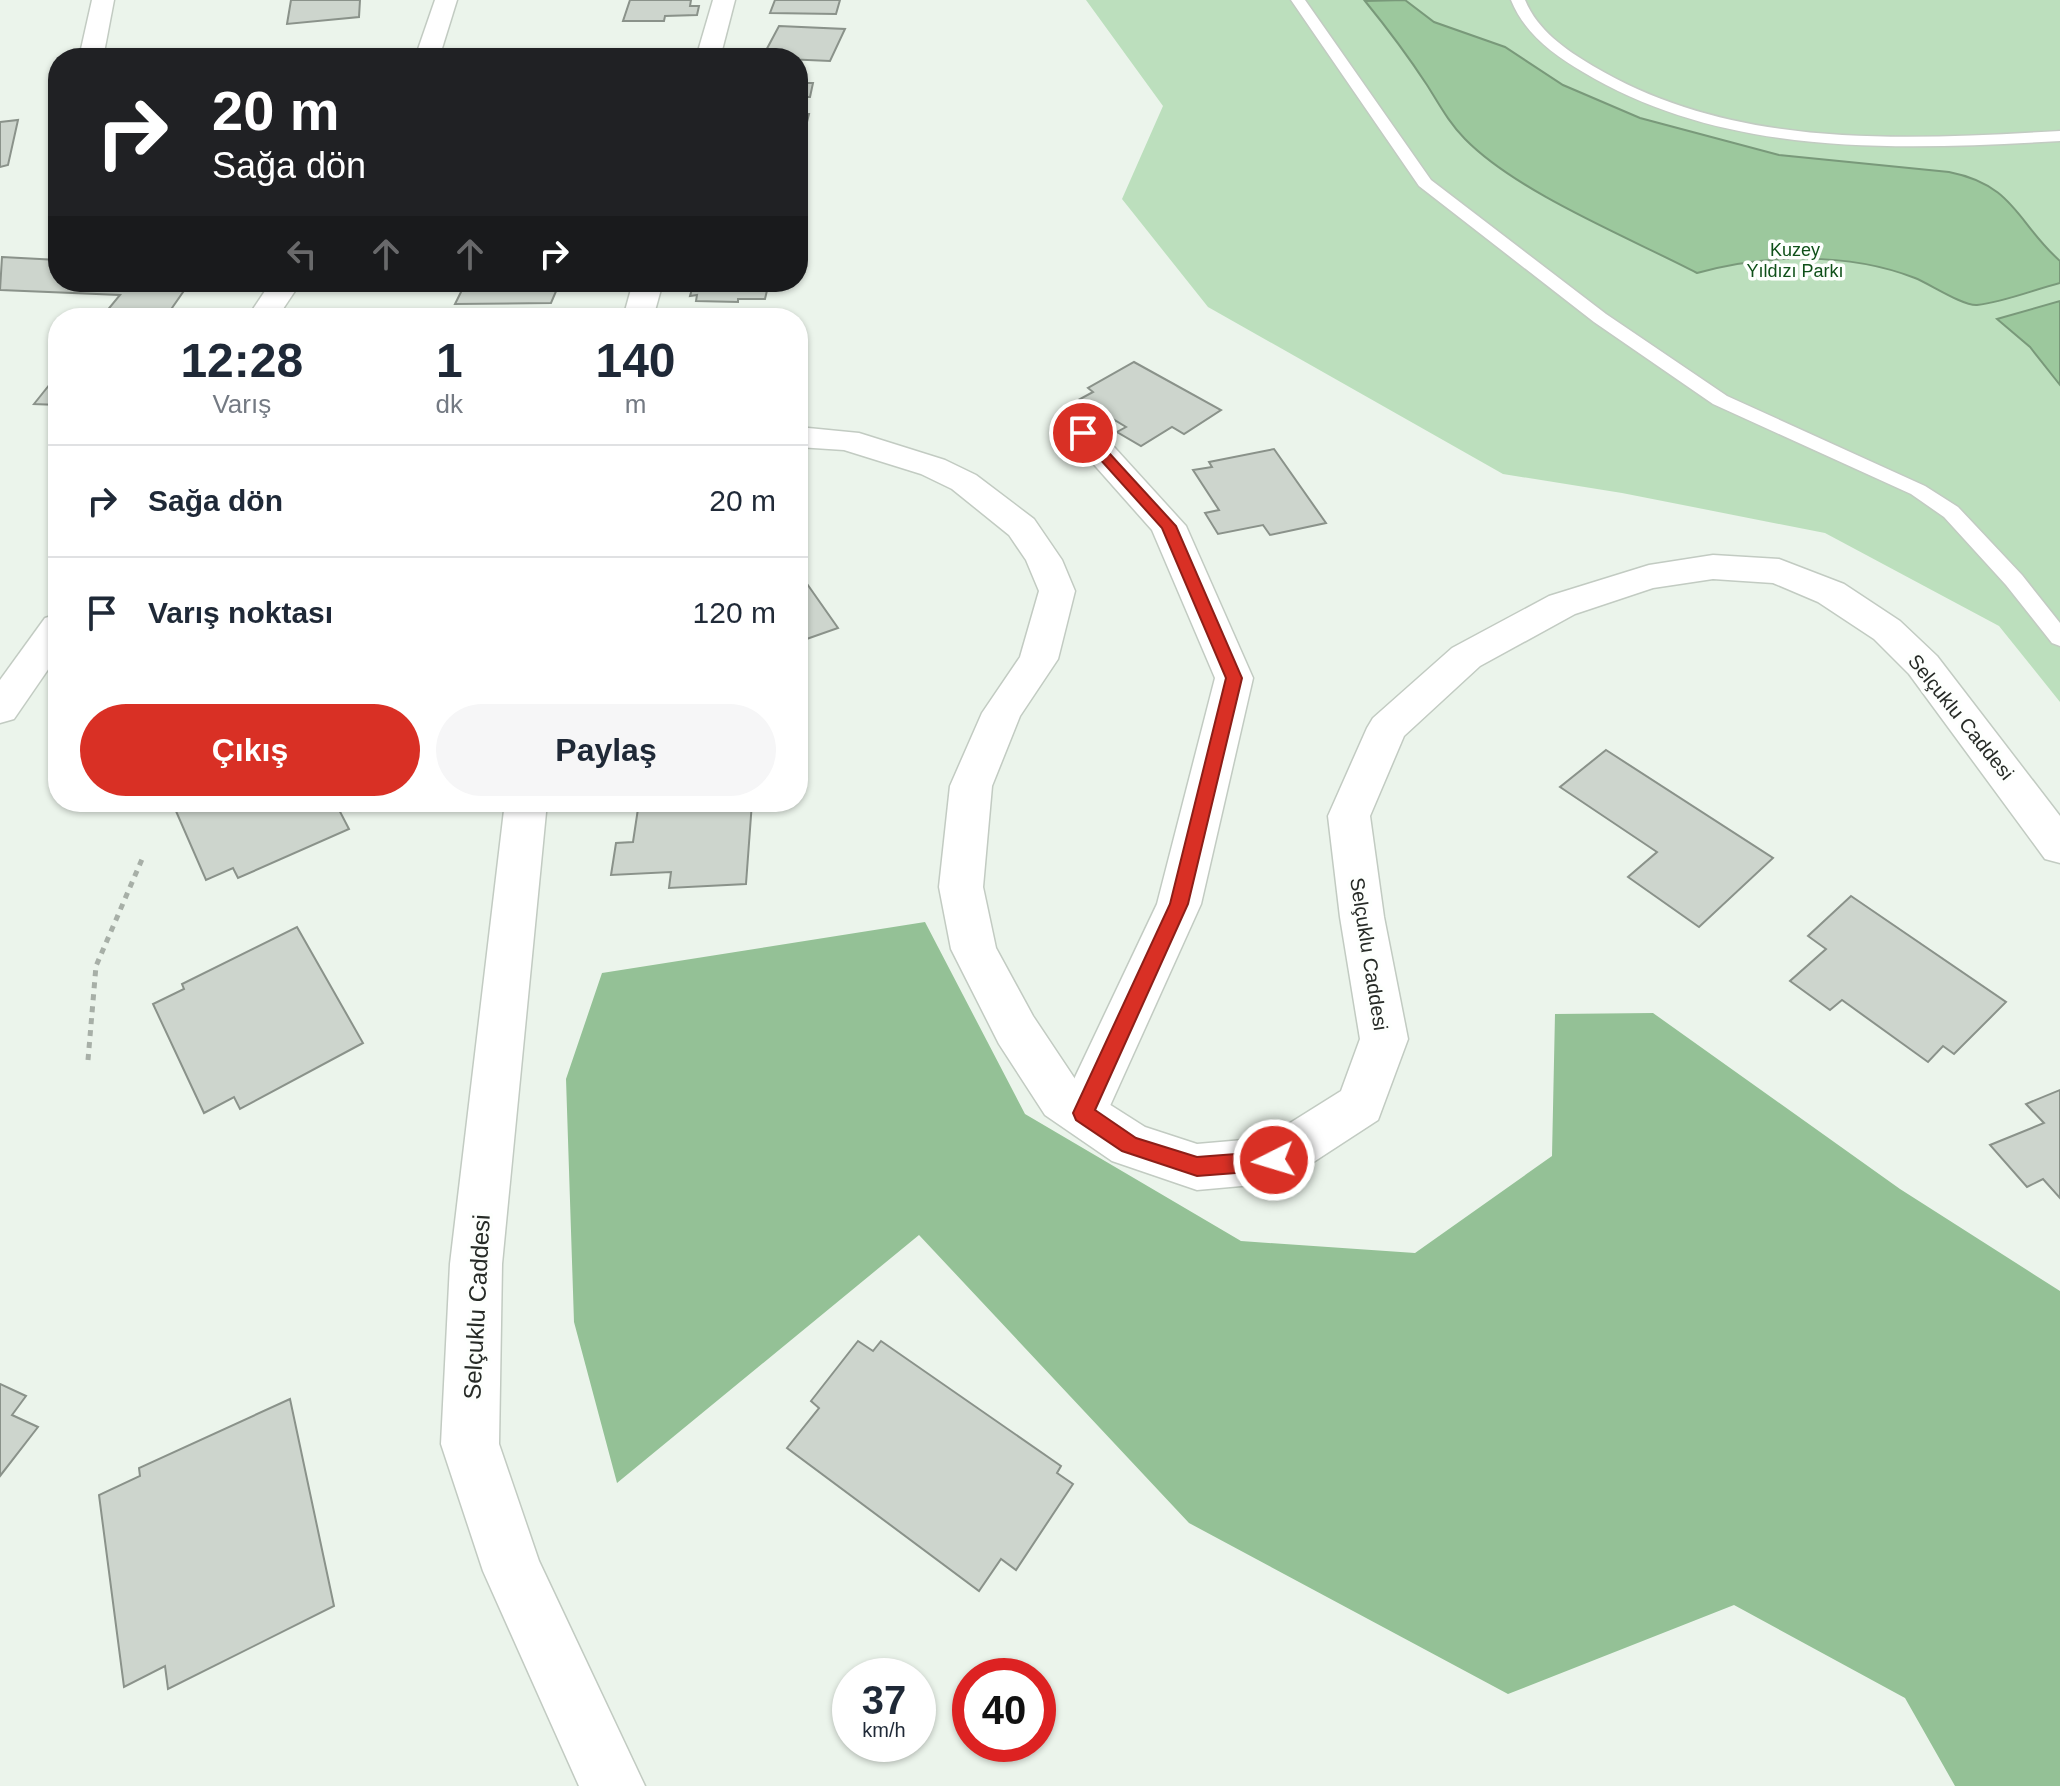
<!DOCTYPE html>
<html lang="tr">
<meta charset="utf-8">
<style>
:root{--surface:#fff;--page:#f6f6f7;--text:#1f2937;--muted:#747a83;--line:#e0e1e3;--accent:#d93025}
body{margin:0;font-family:Helvetica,sans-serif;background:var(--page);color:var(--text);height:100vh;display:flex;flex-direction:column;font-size:30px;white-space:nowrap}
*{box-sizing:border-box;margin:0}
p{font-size:26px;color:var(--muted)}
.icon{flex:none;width:44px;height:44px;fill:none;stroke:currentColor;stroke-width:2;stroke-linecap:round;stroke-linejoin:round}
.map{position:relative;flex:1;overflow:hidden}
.sheet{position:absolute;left:48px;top:308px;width:760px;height:504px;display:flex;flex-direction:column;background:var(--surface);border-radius:32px;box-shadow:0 2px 6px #0004}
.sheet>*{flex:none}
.guide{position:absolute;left:48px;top:48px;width:760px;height:244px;border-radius:32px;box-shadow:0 2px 6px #0004;background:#202124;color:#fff;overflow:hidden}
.speed{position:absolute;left:832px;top:1658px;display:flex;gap:16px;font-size:40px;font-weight:700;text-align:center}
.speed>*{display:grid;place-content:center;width:104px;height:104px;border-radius:50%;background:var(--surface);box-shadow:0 2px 6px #0004;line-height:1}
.speed small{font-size:20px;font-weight:400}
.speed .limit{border:12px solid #d22;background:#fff;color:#111}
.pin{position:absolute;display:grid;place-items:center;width:68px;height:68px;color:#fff;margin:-34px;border:4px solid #fff;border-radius:50%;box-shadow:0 2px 8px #0007}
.me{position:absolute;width:88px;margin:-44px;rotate:265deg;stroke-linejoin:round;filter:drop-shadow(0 0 6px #0008)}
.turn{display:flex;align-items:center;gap:28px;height:168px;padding:0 32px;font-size:36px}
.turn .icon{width:104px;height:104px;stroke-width:2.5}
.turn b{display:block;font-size:56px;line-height:68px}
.lanes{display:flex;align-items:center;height:76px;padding:0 32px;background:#0003;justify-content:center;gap:40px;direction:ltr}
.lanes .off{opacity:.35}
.eta{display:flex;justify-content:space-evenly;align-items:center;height:136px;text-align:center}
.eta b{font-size:48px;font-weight:700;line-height:56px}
.cta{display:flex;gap:16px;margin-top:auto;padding:16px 32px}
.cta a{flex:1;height:92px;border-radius:48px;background:var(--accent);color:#fff;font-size:32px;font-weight:700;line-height:92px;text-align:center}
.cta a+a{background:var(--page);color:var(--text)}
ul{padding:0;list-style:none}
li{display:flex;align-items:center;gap:24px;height:112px;padding:0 32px;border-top:2px solid var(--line)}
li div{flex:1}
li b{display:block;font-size:30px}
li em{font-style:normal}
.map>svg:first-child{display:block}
</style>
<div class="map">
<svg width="2060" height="1786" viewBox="0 0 2060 1786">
<rect width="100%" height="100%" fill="#ebf4eb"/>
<polygon fill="#bcdfbd" points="1086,0 2060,0 2060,702 1999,626 1825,533 1622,493 1503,474 1208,307 1122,199 1163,106"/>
<polygon fill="#94c196" points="925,922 1025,1114 1241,1241 1415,1253 1552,1156 1555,1014 1653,1013 1900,1189 2060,1291 2060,1786 1955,1786 1905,1698 1734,1605 1508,1694 1189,1523 919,1235 617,1483 574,1322 566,1079 602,973"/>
<g fill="#9cc89d" stroke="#79997a" stroke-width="2">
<path d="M1405,0L1434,22L1505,47L1563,85L1640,118L1779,155L1949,172C2015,185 2017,223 2060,261V283C2033,290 2004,302 1977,305C1963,306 1930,284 1915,278C1848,252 1765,254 1697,273C1628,237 1518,193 1465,139C1449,123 1439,104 1427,85C1408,56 1387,28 1365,1Z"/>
<polygon points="2060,301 2060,385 2030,347 1997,319"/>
</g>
<g fill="#cdd5cd" stroke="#8a928a" stroke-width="2">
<polygon points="291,0 360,0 359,17 287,24"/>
<polygon points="630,0 691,0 690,6 699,6 697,15 665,16 664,21 623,21"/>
<polygon points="775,0 840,0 836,14 770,13"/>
<polygon points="779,26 845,29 830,61 762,58"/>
<polygon points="798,79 798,83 813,83 810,97 801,97 798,110"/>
<polygon points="798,114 809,114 805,130 798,130"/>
<polygon points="18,120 8,165 0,167 0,122"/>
<polygon points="2,257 58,260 58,282 190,282 165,318 101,318 120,295 0,290"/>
<polygon points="466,282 560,282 551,303 455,304"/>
<polygon points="694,282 769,282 765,299 738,299 738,302 696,301 697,295 690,296"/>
<polygon points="1134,362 1221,410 1184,434 1172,427 1141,446 1117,432 1126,427 1080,399 1093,392 1088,388"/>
<polygon points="58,374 58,405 34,404"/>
<polygon points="1274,449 1326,523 1270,535 1263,525 1218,534 1205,513 1219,510 1193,470 1212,467 1209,462"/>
<polygon points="798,571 838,628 798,642"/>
<polygon points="1606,750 1773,858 1699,927 1628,877 1657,852 1560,787"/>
<polygon points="172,802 335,802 349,829 238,878 233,868 206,880"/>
<polygon points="639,802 752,802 746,884 669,888 671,872 611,875 616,843 633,842"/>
<polygon points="1851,896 2006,1002 1954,1054 1943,1046 1928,1062 1842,1000 1830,1010 1790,981 1826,949 1808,936"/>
<polygon points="297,927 363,1043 240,1109 234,1097 204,1113 153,1004 184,989 182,984"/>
<polygon points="2060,1090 2060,1198 2043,1179 2027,1187 1990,1145 2044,1123 2026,1104"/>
<polygon points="858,1341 873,1351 881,1341 1061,1466 1057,1473 1073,1484 1016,1570 1001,1559 979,1591 787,1448 819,1408 811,1401"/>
<polygon points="0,1384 26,1396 12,1415 38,1427 0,1476"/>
<polygon points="290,1399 334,1606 168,1689 165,1666 124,1687 99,1495 140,1476 139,1468"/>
</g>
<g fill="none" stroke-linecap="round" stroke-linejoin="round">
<g stroke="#c2cbc2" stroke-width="3">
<g id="lane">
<polygon points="1291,0 1305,0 1431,180 1606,314 1727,396 1925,486 1958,507 2022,575 2060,623 2060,646 2052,643 2006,585 1944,517 1911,494 1713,404 1594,322 1419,186"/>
<path d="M1511,0H1525C1538,31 1565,49 1593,66C1734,150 1902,140 2060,131V141C1899,150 1726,158 1583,72C1553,54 1525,34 1511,0Z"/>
</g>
</g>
<g stroke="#c2cbc2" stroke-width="3">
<g id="street">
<polygon points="92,0 114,0 103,58 79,58"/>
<polygon points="435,0 457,0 439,58 415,58"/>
<polygon points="713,0 735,0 720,58 696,58"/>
<polygon points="271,282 301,282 277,318 247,318"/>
<polygon points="633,282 663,282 653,318 623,318"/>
<polygon points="1083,423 1095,426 1186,526 1253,678 1201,904 1100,1128 1083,1135 1066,1128 1058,1113 1157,904 1215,678 1152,530 1066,433 1071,426"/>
<polygon points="58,614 58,655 14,719 0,723 0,680 45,618"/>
</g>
</g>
<g stroke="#c2cbc2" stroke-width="3">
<g id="secondary">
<polygon points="798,427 859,433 945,460 976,475 1034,519 1062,560 1075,591 1058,659 1020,716 992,786 983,887 996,948 1033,1016 1079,1085 1145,1127 1197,1144 1266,1138 1341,1091 1360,1039 1340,917 1328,816 1367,728 1373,718 1452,648 1549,596 1649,565 1713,555 1779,559 1844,584 1900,621 1937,656 2060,816 2060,863 2045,859 1909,674 1874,639 1818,602 1773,583 1713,579 1653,588 1575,614 1480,666 1404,736 1370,816 1384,917 1408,1039 1378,1120 1292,1176 1274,1183 1197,1190 1112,1161 1045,1115 999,1044 951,949 939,887 950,786 982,713 1020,657 1039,591 1026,560 1009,535 952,489 921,474 844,450 798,447"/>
<polygon points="505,802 547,802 502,1264 499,1444 539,1561 645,1786 579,1786 483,1571 441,1444 450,1264"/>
</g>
</g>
<polyline stroke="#a7afa7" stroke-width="5" stroke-dasharray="6 6" stroke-linecap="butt" points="88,1060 96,966 143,857"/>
<use href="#lane" fill="#fff" fill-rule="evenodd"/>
<use href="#street" fill="#fff" fill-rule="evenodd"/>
<use href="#secondary" fill="#fff" fill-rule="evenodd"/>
</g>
<polygon fill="#d93025" stroke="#8d1f18" stroke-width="2" points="1083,429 1088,430 1176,526 1242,678 1188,904 1095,1110 1136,1138 1197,1157 1274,1151 1282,1154 1285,1160 1282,1167 1274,1170 1197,1176 1122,1151 1076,1120 1073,1113 1170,904 1226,678 1162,528 1079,436 1077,433"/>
<g text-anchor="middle" stroke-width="7" stroke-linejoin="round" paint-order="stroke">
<g font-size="18" fill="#0f5019" stroke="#fdfffd">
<text x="1795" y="256">Kuzey<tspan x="1795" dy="21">Yıldızı Parkı</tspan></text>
</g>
<g font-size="20" fill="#272b27" stroke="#fdfffd">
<text transform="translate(1961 717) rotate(51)" y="7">Selçuklu Caddesi</text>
<text transform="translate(1369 954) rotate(81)" y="7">Selçuklu Caddesi</text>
</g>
<g font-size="24" fill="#272b27" stroke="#fdfffd">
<text transform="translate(477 1307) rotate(-87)" y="8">Selçuklu Caddesi</text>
</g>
</g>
</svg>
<div class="speed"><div>37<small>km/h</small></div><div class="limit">40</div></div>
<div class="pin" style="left:1083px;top:433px;background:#d93025"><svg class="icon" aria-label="arrive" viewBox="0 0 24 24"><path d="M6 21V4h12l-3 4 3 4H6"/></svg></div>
<svg class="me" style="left:1274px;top:1160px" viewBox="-20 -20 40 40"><circle r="17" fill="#d93025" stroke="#fff" stroke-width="3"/><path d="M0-11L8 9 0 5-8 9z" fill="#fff"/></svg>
<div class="guide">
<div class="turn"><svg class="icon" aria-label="right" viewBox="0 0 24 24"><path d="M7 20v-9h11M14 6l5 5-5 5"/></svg><div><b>20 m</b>Sağa dön</div></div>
<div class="lanes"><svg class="icon off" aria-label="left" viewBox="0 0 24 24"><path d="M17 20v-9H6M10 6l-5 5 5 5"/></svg><svg class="icon off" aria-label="ahead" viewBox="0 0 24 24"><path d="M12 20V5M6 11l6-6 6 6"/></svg><svg class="icon off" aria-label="ahead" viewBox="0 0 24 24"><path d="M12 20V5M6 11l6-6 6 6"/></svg><svg class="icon" aria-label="right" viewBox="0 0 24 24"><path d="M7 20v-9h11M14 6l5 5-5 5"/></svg></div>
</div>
<section class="sheet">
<div class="eta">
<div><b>12:28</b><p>Varış</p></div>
<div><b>1</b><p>dk</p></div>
<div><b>140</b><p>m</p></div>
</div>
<ul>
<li><svg class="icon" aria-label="right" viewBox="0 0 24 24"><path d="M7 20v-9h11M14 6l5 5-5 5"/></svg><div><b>Sağa dön</b></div><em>20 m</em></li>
<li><svg class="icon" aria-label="arrive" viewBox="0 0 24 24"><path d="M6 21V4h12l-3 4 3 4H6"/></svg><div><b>Varış noktası</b></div><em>120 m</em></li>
</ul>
<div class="cta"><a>Çıkış</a><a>Paylaş</a></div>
</section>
</div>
